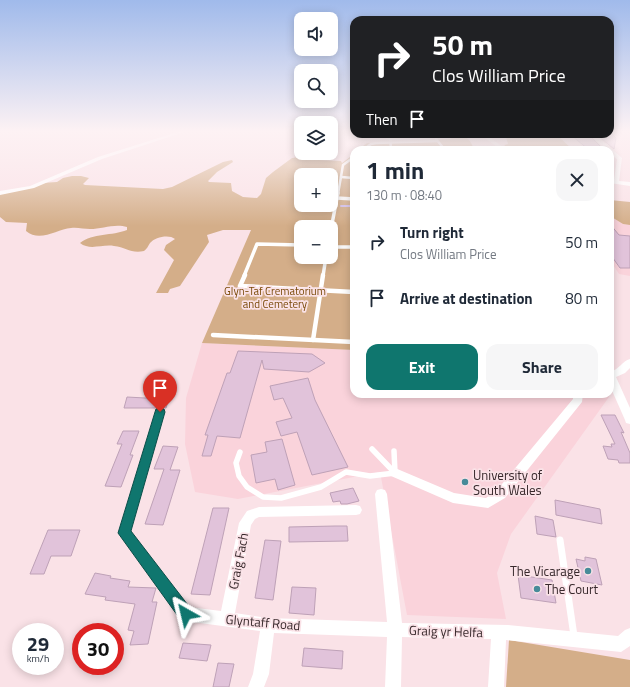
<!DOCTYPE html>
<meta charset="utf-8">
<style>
:root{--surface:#fff;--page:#f6f6f7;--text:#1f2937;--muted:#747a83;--accent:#0f766e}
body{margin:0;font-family:"Titillium Web",sans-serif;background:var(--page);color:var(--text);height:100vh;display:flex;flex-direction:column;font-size:15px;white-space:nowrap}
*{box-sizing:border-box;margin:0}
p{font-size:13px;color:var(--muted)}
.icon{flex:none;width:22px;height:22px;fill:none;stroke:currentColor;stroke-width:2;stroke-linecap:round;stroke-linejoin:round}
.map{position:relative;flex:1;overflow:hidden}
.drawer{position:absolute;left:350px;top:146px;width:264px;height:252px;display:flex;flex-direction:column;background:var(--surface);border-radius:12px;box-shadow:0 2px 10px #0003}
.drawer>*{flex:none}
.top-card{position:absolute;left:350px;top:16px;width:264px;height:122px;border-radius:12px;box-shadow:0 2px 10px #0003;background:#202124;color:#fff;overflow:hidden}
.buttons{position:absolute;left:294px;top:12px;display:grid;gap:8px}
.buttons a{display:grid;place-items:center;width:44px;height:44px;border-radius:8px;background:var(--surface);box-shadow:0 2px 10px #0003;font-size:20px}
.speed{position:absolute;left:12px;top:623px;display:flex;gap:8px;font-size:20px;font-weight:700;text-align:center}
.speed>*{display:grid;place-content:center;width:52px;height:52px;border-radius:50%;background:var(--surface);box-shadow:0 2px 10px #0003;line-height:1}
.speed small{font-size:10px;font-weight:400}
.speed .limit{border:6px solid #d22;background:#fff;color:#111}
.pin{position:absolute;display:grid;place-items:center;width:34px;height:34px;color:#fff;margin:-41px -17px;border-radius:50% 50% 50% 0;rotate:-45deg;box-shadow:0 0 4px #0007}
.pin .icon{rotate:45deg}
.me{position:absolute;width:44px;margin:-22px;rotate:323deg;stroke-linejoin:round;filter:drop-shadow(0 0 3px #0008)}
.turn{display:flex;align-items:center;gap:14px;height:84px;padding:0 16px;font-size:18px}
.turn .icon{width:52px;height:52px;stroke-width:2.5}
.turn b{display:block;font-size:28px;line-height:34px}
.then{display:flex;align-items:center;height:38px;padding:0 16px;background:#0003;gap:8px;font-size:15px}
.round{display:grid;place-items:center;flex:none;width:42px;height:42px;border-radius:12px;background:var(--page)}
.head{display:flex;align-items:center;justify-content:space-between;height:68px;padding:0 16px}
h1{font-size:24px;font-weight:700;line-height:30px}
.primary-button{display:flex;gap:8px;margin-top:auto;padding:8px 16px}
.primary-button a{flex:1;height:46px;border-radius:12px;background:var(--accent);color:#fff;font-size:16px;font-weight:700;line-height:46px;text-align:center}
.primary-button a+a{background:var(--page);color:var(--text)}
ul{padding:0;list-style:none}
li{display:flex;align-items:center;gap:12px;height:56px;padding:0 16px}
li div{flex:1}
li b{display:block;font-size:15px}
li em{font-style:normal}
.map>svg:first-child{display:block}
</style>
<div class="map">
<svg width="630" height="687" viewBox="0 0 630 687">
<rect width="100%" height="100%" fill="#fae2e7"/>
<g fill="#fad3db">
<polygon points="610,216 623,224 630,225 630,276 619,274 610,260"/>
<polygon points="202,343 354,350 354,394 608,394 609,397 511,534 497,573 506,619 407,615 380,472 238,499 195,492 185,444 186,398"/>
</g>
<g fill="#d4ae89" fill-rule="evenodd">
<path d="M441,134C451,134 462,132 469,140C472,143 472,147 476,150H358L367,143L451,139L450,138L443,137Z"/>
<polygon points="505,134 556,134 573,150 511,150 504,145 508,144"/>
<path d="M354,154V350L202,343L251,230H223L207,235L209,242L180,286L170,289L168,293H156L174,260L164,250L166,245L175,239C169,234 155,237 150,243C148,246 147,249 144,251C131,254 126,247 114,246C102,244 90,251 80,243C93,233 112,236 127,230V227C115,223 102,229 90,229C84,229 77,227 71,228C57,229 40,243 26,231L27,223L6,222L0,217V193L21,189L42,183L57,182L63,178L72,176H81L89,178L83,184L85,185L163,189L172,187L223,162L232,160L233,162L217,172L208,181L209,182L231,183L232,191L243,197L257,198L261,194L266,178L273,172L292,158L306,156L319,160L341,161L342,163ZM301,175H331V205H301ZM301,227H331V257H301Z"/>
<polygon points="610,200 630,202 630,225 623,224 610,216"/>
<polygon points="509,640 630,660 630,687 506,687"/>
</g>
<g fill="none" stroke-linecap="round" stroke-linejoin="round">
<polyline stroke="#d5c2f0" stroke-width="2" points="341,206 354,206"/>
</g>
<g fill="#e1c3da" stroke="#bea1b7">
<polygon points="575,134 588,134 604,150 589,150 571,135"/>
<polygon points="596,134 612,134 616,138 614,149"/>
<polygon points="610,224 619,235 630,236 630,268 620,268 610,254"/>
<polygon points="238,351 312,354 325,363 309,372 264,369 262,360 240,438 217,436 211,456 202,456 208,435 205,435 227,373 230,373"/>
<polygon points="308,378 315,400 348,467 312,475 297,432 281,436 276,422 292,418 283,398 274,400 270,386"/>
<polygon points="127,397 145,398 169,398 166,408 160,407 155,408 124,408"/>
<polygon points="601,415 615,415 624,433 621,432 630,453 630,463 619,463 618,460 608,459 603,446 612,447 611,444 615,444"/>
<polygon points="123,431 139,431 130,455 133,455 121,487 105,486 122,444 117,444"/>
<polygon points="282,439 295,485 278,490 275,479 256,483 251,455 267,452 265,442"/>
<polygon points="163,446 178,447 170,470 180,470 163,525 145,524 164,469 154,469"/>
<polygon points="353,488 359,501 347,504 341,504 340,501 333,502 330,493"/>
<polygon points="555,500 600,509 602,524 556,515"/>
<polygon points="213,508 229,508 210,595 191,594"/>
<polygon points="535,516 553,520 556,537 537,534"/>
<polygon points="335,526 347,526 348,541 289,542 289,527"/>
<polygon points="48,530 80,530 71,556 51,556 44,574 30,574"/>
<polygon points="265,540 281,541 273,600 255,598"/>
<polygon points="585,557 596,559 602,585 581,581 576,559 585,561"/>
<polygon points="95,573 111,576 110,578 130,581 128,587 156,588 152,602 157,602 148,644 130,645 134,631 128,630 135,604 105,600 106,597 85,594"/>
<polygon points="518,575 552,580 556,603 521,598"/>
<polygon points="292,587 316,588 314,615 289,613"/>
<polygon points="183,643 211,645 207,661 179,658"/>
<polygon points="304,648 343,651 342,669 302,666"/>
<polygon points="218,663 234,664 229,687 213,687"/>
</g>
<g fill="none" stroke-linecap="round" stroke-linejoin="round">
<g stroke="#fff" stroke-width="2.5">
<polyline points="380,134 390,139 434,137"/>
<polyline points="390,134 391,150"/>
<polyline points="436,139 445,150"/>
<polyline points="363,150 371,144 376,143 437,141"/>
<polyline points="341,177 354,178"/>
<polyline points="338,194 343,165 354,157"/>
</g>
<g stroke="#fff" stroke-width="3.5">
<polyline points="337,198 354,199"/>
<polyline points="331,229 338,193"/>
<polyline points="331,247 354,247"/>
<polyline points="244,276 257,244 301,245"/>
<polyline points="323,276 326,257"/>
</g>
<g stroke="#fff" stroke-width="4.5">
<polyline points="245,275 240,286 354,292"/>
<polyline points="213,335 354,342"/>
<polyline points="313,340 323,275"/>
</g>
<g stroke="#fff" stroke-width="5.5">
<polyline points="372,449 395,473"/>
<polyline points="394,451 395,473"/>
<polyline points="240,452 236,463 239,476 247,487 263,497 281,498 321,487 346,472 370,476 395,473"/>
</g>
<polyline stroke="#fff" stroke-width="7" points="560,540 574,636"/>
<g fill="#fff" fill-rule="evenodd">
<polygon points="184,130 190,130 102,159 34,188 0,195 0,191 30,186 98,157"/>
<polygon points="480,134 485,134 507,150 501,150"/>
<polygon points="589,134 594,134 622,158 619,181 630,182 630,186 610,183 610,179 614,180 617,159 610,154 610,150 606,150"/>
<path d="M630,359V368L625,373L616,377L630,408V424L626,423L625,420L610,386V372C620,369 622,361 630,359Z"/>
<polygon points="573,394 583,394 582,402 505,498 488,508 453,503 391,476 389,473 391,470 395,468 454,493 486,498 497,490 573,399"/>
<polygon points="160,408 164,409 165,412 131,532 189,607 221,611 239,523 247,511 259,507 356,505 360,506 362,510 360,514 356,515 259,517 255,519 251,525 235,613 268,618 387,622 375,494 377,490 381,489 385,490 387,494 402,623 508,625 618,636 625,630 630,628 630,646 621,652 506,640 504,687 488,687 491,639 402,637 401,687 385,687 387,637 274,633 269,674 264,687 248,687 253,674 260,631 185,621 180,619 118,533 155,412 156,409"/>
</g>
</g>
<linearGradient id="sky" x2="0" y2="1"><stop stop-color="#a0baeb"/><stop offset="0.58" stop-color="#fdf2f4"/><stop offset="1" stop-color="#fdf2f4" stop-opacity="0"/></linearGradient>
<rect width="630" height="226" fill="url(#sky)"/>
<polygon fill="#0f766e" stroke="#0a4d48" points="160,408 164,409 165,412 131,531 191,609 193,614 191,619 186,621 180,619 118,533 155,412 156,409"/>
<g fill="#478b99" stroke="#fae2e7" stroke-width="1.5">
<circle cx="465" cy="482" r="4"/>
<circle cx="588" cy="571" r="4"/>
<circle cx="537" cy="589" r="4"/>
</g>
<g text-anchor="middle" stroke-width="3.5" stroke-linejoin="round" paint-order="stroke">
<g font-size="11" fill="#794908" stroke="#fae2e7">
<text x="275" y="295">Glyn-Taf Crematorium<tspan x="275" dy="13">and Cemetery</tspan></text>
</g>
<g font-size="13" fill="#38292c" stroke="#fae2e7" text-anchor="start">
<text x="473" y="480">University of<tspan x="473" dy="15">South Wales</tspan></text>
<text x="580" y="576" text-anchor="end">The Vicarage</text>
<text x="545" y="594">The Court</text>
</g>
<g font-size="13" fill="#38292c" stroke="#fae2e7">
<text transform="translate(238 561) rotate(-79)" y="5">Graig Fach</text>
<text transform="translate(263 622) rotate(5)" y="5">Glyntaff Road</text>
<text transform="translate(446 631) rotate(2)" y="5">Graig yr Helfa</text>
</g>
</g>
</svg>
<div class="buttons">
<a><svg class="icon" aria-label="sound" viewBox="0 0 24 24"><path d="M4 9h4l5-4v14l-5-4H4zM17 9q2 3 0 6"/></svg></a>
<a><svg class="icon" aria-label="search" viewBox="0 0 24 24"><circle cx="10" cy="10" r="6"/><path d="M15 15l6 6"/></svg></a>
<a><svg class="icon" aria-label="layers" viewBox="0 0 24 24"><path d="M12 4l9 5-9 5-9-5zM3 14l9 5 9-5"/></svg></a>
<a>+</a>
<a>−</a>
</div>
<div class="speed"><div>29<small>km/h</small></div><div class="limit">30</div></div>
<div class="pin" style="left:160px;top:412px;background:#d93025"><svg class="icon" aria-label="arrive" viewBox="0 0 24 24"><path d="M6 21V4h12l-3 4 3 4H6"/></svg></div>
<svg class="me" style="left:186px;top:614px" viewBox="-20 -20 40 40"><path d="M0-17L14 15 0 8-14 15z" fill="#0f766e" stroke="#fff" stroke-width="4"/></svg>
<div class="top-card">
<div class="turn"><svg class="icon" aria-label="right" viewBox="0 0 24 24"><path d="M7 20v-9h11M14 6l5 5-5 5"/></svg><div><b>50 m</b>Clos William Price</div></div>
<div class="then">Then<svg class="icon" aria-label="arrive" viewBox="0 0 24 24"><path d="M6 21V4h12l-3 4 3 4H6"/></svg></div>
</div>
<section class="drawer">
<div class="head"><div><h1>1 min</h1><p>130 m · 08:40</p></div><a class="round"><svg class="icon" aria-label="close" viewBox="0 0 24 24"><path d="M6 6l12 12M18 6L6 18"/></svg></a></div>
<ul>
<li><svg class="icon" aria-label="right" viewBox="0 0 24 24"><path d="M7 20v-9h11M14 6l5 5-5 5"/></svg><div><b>Turn right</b><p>Clos William Price</p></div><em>50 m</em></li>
<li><svg class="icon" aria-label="arrive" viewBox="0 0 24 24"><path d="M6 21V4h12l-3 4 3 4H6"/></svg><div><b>Arrive at destination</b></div><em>80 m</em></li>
</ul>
<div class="primary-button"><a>Exit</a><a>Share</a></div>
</section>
</div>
